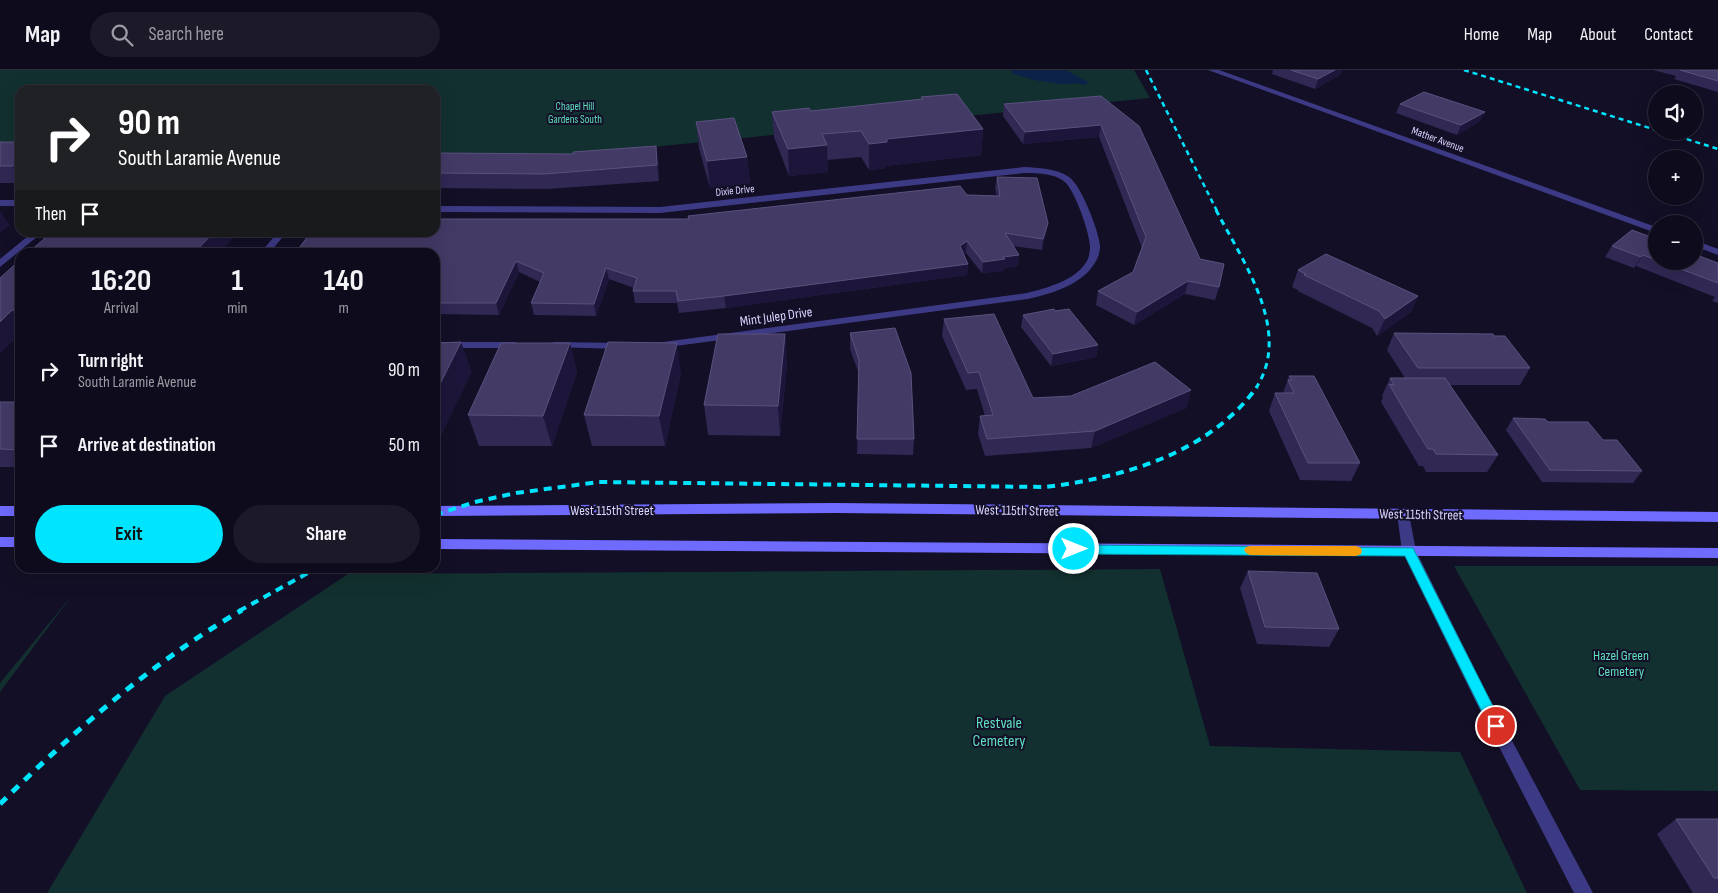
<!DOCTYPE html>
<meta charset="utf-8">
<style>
:root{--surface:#0e0b1c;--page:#1c1929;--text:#f1f3f6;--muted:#9b9ba3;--line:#2e2b3b;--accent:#00e5ff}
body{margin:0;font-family:"Sofia Sans Condensed",sans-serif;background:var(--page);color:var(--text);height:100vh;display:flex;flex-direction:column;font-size:19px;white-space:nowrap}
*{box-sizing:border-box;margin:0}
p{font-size:16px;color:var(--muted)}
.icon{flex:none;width:28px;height:28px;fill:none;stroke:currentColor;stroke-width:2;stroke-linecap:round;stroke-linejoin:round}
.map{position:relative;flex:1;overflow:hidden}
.details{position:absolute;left:15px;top:178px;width:425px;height:325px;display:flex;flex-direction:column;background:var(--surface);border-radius:15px;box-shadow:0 5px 20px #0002,0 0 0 1px var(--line)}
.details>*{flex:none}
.top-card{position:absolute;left:15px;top:15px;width:425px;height:152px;border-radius:15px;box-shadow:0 5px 20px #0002,0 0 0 1px var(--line);background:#202124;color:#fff;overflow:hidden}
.tools{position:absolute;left:1648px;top:15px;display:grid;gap:10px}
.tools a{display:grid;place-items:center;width:55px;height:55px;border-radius:50%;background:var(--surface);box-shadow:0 5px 20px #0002,0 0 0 1px var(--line);font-size:25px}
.pin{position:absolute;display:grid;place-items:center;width:42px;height:42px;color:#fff;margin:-21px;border:2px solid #fff;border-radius:50%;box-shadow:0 1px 5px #0007}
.me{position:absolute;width:55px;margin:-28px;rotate:90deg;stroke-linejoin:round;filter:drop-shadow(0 0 4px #0008)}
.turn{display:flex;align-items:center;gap:18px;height:105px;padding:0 20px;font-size:22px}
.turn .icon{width:65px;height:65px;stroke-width:2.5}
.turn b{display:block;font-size:35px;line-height:42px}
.then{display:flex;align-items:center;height:48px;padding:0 20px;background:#0003;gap:10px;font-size:19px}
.eta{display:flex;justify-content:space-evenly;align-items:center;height:85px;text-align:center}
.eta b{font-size:30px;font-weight:700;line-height:35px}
.primary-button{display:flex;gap:10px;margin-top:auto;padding:10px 20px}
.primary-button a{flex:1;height:58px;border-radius:30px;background:var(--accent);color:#111;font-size:20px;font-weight:700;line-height:58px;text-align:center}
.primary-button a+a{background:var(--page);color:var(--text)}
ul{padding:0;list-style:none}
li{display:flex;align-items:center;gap:15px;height:75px;padding:0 20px}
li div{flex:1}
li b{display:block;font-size:19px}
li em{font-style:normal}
header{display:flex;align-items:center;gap:30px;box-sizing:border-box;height:70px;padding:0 25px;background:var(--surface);border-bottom:1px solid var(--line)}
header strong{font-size:24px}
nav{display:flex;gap:28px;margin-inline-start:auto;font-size:18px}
.search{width:350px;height:45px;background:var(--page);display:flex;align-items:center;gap:12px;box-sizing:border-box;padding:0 18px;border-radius:28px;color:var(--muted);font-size:19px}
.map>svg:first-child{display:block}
</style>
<header>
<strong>Map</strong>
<div class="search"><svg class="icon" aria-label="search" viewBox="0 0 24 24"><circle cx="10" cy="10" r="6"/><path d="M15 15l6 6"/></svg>Search here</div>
<nav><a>Home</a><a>Map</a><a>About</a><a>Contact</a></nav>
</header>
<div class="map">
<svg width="1718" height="823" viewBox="0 0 1718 823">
<rect width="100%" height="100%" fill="#130f26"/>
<g fill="#12302f">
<polygon points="0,0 1134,0 1150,28 580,84 435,83 435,20 20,20 20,78 0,78"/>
<polygon points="1454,496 1718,496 1718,721 1580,720"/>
<polygon points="1160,499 1210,676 1460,682 1527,823 47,823 165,626 348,504"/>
<polygon points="73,524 0,622 0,613"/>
</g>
<path fill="#0c2248" d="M1012,0H1066L1090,13L1082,15C1074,11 1068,15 1059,14C1044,12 1026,9 1012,3Z"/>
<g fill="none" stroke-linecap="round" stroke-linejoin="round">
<g fill="#3d3a85" fill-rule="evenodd">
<polygon points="1208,0 1219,0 1656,157 1656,163"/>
<path d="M1024,97C1038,98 1056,98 1069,107C1081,115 1099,161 1100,176C1100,184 1097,191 1092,197C1078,216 1050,224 1028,229L660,278L656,277L655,275L656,273L1027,223C1047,218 1073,211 1085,194C1089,189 1090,182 1090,176C1089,161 1075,121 1065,112C1054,103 1037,103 1024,103L660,143L435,142V136L660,137Z"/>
<rect x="0" y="130" width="20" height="6"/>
<polygon points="33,162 43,162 0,197 0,189"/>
<polygon points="278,162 287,162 270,182 261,182"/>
<polygon points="1694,170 1718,179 1718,185 1694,176"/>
<polygon points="435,272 515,272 520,275 515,278 435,278"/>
<polygon points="555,272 622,273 627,276 622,279 551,277 550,275 551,273"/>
<polygon points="1403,439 1408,441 1409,444 1416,481 1484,618 1593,823 1574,823 1474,628 1402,481 1397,444 1398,441"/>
</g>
<g fill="#6f6bff" fill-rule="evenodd">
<polygon points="835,433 1718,442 1718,452 835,443 435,446 435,436"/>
<rect x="0" y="436" width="20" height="10"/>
<rect x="0" y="467" width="20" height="10"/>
<polygon points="435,469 1718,478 1718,488 435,479"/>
</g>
<g stroke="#00e5ff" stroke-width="2.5" stroke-dasharray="5 4" stroke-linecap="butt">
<polyline points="1146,0 1217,141"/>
<polyline points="1464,0 1656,60"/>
<polyline points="1661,61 1718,79"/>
</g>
<path stroke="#00e5ff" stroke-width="3" stroke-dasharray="6 5" stroke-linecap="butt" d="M1216,140C1243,192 1293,261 1256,318"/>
<g stroke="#00e5ff" stroke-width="4" stroke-dasharray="8 6" stroke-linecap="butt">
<path d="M435,445L475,432L516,423L599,412L1046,417C1124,407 1208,384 1257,317"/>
<polyline points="239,541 317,498"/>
</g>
<path stroke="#00e5ff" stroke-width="5" stroke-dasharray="9 8" stroke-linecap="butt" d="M0,734C74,661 151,593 242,540"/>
</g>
<g fill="#312854">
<polygon points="1273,0 1342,0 1340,5 1315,19 1272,4"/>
<polygon points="1653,0 1718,0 1718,22 1674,9 1676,6"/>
<polygon points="1101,26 1200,189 1219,217 1215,230 1185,224 1134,255 1096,235 1098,221 1133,202 1142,178 1099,67 1023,74 1003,46 1004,34"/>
<polygon points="921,27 983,59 981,85 886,96 886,98 869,100 861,87 827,90 828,102 789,106 774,67 772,42 811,41 921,29"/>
<polygon points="1400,34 1485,42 1480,51 1457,65 1396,43"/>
<polygon points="696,52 747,87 750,113 710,118 699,78"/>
<rect x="0" y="72" width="20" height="41"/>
<polygon points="435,83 573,84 659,91 659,111 548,119 435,118"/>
<polygon points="997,107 1048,153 1046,163 1042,180 1013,176 1018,196 1004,198 1003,201 982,203 966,183 963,184 968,194 967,205 726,238 679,243 677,233 635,233 633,221 634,218 609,209 596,246 534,245 531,233 540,212 519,202 499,245 435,244 435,182 689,149 967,125 997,126 995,118"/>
<polygon points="1656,169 1656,191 1694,191 1718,193 1718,233 1712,231 1715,227 1636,196 1634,198 1605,187 1612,176"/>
<polygon points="20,190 20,264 0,283"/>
<polygon points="1298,200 1418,226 1411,242 1377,266 1372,258 1298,221 1298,220 1292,217"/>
<polygon points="1055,241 1098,275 1096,287 1051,296 1021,257 1023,245"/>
<polygon points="944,249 1033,328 1191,320 1186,338 1091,378 985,386 978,364 980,346 985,346 977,319 966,320 942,266"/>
<polygon points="850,263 914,369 913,385 857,384 859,304 850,279"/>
<polygon points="1394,263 1494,266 1530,298 1520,315 1450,315 1498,385 1487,402 1426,402 1423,396 1419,396 1381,332 1383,327 1382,326 1390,308 1405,308 1387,280"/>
<polygon points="785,264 787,294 780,366 708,365 704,335"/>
<polygon points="570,273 577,302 552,376 479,376 468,345"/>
<polygon points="681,303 665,376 592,376 584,345"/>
<polygon points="1289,306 1360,393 1351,411 1300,410 1269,341 1275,323 1283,323"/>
<rect x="0" y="332" width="20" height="65"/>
<polygon points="1513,348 1548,352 1603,370 1642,401 1633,413 1542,412 1506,360"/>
<polygon points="1248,501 1339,559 1329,577 1257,574 1240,518"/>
<polygon points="1676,749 1718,749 1718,823 1693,823 1657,764"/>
</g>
<g fill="#1d163a">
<polygon points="1335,0 1342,0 1340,5 1315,19 1318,9"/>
<polygon points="1485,42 1480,51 1457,65 1461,55"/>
<polygon points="1101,55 1099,67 1023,74 1025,62"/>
<polygon points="983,59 981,85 886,96 886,98 869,100 869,74 887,69"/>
<polygon points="827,75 828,102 789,106 788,79"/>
<polygon points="656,76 659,91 659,111 657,95"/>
<polygon points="747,87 750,113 710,118 707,91"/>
<polygon points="20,95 20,109 12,96"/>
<polygon points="0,141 10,155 0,163"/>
<polygon points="1048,153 1046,163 1042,180 1043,169"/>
<polygon points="214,162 238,162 221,182 195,182"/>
<polygon points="967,171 966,183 959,187 960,176"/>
<polygon points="1019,185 1018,196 1004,198 1003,201 982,203 983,192 1003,187"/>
<polygon points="1643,185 1636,196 1634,198 1641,187"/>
<polygon points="516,191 519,202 499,245 496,233"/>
<polygon points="968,194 967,205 726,238 724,226"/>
<polygon points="606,198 609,209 596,246 594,234"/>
<polygon points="1188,211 1185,224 1134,255 1137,242"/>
<polygon points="1418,226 1411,242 1377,266 1385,249"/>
<polygon points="12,240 20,251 20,264 0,283 0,252"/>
<polygon points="785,264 787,294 780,366 778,336"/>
<polygon points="461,272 472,302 436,376 435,374 435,324"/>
<polygon points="570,273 577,302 552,376 543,346"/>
<polygon points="677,273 681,303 665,376 659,346"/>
<polygon points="1098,275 1096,287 1051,296 1053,284"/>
<polygon points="1191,320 1186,338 1091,378 1095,361"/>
</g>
<g fill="#433a66" stroke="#5a527e">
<polygon points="1291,0 1335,0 1318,9"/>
<polygon points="1680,0 1718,0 1718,11"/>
<polygon points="1424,22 1485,42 1461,55 1400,34"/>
<polygon points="957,24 983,59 887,69 887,72 869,74 861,61 822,64 827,75 788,79 772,42 809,38 811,41 923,29 921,27"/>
<polygon points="1101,26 1139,56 1200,189 1224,194 1219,217 1188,211 1137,242 1098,221 1133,202 1146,167 1101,55 1025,62 1004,34"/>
<polygon points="734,48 747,87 707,91 696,52"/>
<polygon points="0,72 20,72 20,95 12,96 0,96"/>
<polygon points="656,76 657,95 544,104 435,103 435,83 573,84 573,82"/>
<polygon points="997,107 1037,108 1048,153 1043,169 1005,163 1019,185 1003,187 1005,189 983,192 967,171 960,176 968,194 724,226 678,231 676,221 633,221 637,208 606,198 594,234 531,233 544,203 516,191 496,233 435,233 435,182 296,182 311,162 435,162 435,149 689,149 688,146 960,116 967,125 1000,126"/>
<polygon points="1632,160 1656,169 1656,190 1643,185 1641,187 1612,176"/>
<polygon points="52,162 214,162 195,182 29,182"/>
<polygon points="1326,184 1418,226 1385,249 1379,241 1304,205 1306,204 1298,200"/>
<polygon points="1694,184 1718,193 1718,213 1659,191 1694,191"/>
<polygon points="20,190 20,240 12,240 0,252 0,208"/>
<polygon points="1054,239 1055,241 1069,239 1098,275 1053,284 1023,245"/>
<polygon points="994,244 1033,328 1071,326 1155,292 1191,320 1095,361 987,369 980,346 993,345 979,302 968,303 944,249"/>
<polygon points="895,258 911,303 914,369 857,369 859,290 850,263"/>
<polygon points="1394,263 1493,264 1494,266 1505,266 1530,298 1418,298"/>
<polygon points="718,264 785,264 778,336 704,335"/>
<polygon points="461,272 435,324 435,273"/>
<polygon points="608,272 677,273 659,346 584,345"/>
<polygon points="501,273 570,273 543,346 468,345"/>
<polygon points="1289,306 1314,306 1360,393 1308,393 1275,323 1294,323 1288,310 1292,310"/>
<polygon points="1390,308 1445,308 1498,385 1436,384 1433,379 1428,379 1410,350 1389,314 1394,315"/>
<polygon points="0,332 20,332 20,380 0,379"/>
<polygon points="1513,348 1545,349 1548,352 1588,352 1603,370 1617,370 1642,401 1550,400"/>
<polygon points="1248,501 1317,503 1339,559 1265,557"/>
<polygon points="1676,749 1718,749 1718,808 1714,808"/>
</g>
<polygon fill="#00e5ff" stroke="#0095a6" points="1074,475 1413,478 1503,656 1501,660 1496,662 1491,660 1405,486 1074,484 1070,482 1068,479 1070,476"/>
<polygon fill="#f59e0b" points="1250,476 1356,476 1361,478 1362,481 1361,484 1356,486 1250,485 1246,483 1244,480 1246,477"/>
<g text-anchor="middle" stroke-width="4" stroke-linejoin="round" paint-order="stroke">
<g font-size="11" fill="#5fe0c0" stroke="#130f26">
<text x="575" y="40">Chapel Hill<tspan x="575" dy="13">Gardens South</tspan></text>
</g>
<g font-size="11" fill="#d9d4ff" stroke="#130f26">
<text transform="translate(1438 69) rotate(20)" y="4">Mather Avenue</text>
<text transform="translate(735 120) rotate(-6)" y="4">Dixie Drive</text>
</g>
<g font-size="14" fill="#d9d4ff" stroke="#130f26">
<text transform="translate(776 246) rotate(-8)" y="5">Mint Julep Drive</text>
<text x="612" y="445">West 115th Street</text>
<text transform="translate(1017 440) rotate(1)" y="5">West 115th Street</text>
<text transform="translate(1421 444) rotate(1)" y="5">West 115th Street</text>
</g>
<g font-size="14" fill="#5fe0c0" stroke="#130f26">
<text x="1621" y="590">Hazel Green<tspan x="1621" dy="16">Cemetery</tspan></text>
</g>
<g font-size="16" fill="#5fe0c0" stroke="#130f26">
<text x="999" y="658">Restvale<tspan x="999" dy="18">Cemetery</tspan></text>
</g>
</g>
</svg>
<div class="tools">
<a><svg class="icon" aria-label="sound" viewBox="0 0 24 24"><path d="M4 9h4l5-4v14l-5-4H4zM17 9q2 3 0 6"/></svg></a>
<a>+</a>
<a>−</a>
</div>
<div class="pin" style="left:1496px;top:656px;background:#d93025"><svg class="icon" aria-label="arrive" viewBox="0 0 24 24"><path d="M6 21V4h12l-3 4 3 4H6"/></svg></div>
<svg class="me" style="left:1074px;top:479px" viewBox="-20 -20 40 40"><circle r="17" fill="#00e5ff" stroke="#fff" stroke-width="3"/><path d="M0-11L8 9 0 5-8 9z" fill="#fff"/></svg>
<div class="top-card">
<div class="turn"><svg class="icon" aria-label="right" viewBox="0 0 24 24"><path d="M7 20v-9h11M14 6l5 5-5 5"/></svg><div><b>90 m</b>South Laramie Avenue</div></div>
<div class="then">Then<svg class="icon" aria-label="arrive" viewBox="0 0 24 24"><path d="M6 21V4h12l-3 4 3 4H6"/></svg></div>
</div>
<section class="details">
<div class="eta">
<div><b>16:20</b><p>Arrival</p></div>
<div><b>1</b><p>min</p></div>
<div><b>140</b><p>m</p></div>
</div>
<ul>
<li><svg class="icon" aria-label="right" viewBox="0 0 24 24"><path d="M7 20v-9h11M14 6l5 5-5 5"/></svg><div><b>Turn right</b><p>South Laramie Avenue</p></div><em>90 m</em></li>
<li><svg class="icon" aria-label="arrive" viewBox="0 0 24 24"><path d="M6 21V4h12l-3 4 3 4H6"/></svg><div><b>Arrive at destination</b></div><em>50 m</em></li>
</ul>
<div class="primary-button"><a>Exit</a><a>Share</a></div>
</section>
</div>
